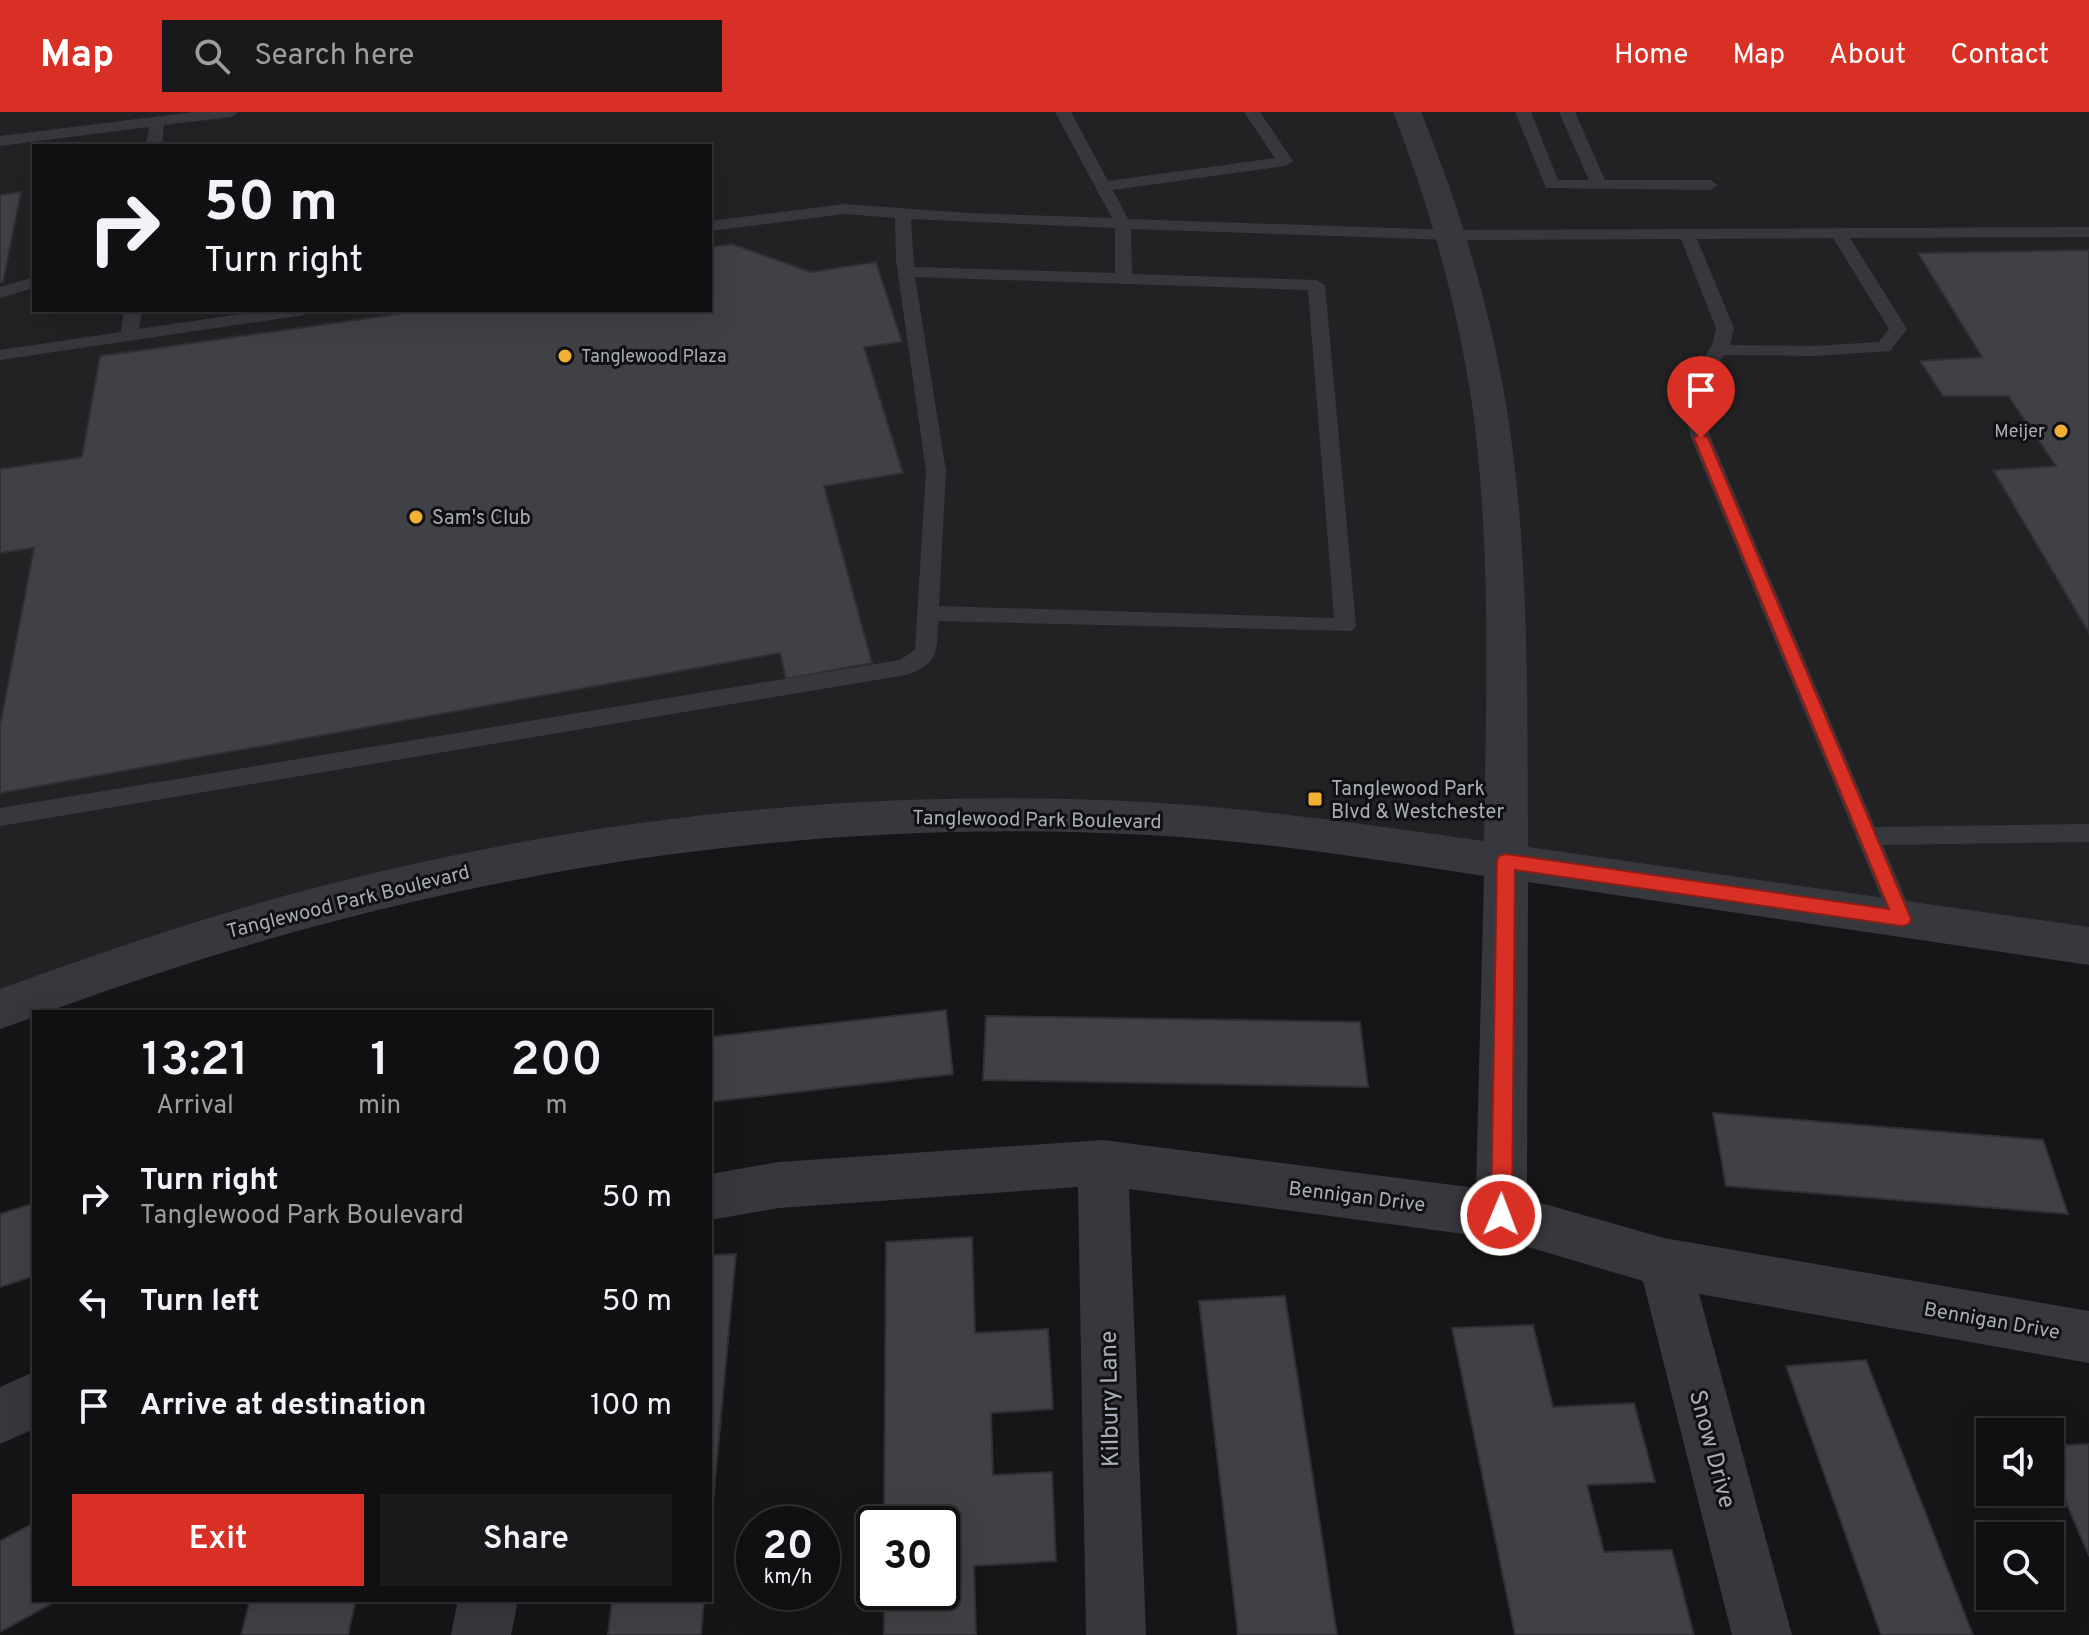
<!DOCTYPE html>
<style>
:root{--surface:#101012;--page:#19191b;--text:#f1f3f6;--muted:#9c9d9f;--line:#303032;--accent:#d93025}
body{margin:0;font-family:Overpass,sans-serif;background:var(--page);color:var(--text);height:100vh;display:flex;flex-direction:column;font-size:30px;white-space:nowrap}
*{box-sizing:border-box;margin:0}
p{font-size:26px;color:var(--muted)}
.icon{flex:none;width:44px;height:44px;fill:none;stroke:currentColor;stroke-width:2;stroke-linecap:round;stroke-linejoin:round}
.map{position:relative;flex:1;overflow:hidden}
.panel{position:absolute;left:32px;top:898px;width:680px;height:592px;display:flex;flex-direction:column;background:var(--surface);border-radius:0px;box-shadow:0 8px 32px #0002,0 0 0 2px var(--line)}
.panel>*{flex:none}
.hud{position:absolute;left:32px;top:32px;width:680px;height:168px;border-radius:0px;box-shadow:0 8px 32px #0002,0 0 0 2px var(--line);background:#101012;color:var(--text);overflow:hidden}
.tools{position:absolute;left:1976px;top:1306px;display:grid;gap:16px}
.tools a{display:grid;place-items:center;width:88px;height:88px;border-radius:0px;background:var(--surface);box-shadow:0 8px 32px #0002,0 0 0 2px var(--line);font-size:40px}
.speed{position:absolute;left:736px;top:1394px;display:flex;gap:16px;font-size:40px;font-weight:700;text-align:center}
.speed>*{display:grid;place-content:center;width:104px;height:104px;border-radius:50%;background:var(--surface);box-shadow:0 8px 32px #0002,0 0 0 2px var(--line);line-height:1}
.speed small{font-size:20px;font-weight:400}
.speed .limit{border:4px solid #111;border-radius:12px;background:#fff;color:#111}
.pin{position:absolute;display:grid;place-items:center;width:68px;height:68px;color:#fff;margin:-82px -34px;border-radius:50% 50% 50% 0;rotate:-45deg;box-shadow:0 0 8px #0007}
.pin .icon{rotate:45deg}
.me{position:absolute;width:88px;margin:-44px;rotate:1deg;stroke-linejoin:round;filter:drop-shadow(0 0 6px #0008)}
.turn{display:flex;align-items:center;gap:28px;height:168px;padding:0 40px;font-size:36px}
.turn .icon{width:104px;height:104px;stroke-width:2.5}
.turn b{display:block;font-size:56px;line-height:68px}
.eta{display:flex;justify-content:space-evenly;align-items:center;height:136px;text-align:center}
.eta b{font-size:48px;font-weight:600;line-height:56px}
.button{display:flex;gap:16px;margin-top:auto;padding:16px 40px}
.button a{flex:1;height:92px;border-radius:0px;background:var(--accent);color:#fff;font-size:32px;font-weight:600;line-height:92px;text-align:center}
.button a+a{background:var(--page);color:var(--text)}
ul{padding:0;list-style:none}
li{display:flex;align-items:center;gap:24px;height:104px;padding:0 40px}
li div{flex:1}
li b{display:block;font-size:30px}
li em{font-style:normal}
header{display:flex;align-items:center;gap:48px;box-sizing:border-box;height:112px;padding:0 40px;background:var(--accent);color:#fff}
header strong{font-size:38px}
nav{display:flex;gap:44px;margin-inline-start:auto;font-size:28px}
.search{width:560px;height:72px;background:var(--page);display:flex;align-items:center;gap:20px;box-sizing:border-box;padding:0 28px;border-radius:0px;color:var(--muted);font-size:30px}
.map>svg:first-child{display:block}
</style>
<header>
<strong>Map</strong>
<div class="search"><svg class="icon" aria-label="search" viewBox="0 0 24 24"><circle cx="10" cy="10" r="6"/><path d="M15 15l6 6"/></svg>Search here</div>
<nav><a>Home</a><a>Map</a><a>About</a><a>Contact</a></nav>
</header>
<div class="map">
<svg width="2089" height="1523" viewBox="0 0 2089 1523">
<rect width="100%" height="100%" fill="#161618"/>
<path fill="#222225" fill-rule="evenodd" d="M0,0H2089V834L1100,704L577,740L0,897ZM34,34H710V198H34Z"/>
<g fill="#404145" stroke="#303034" stroke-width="2">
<polygon points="21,80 3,170 0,170 0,83"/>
<polygon points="732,132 811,160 876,150 902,230 864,235 903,361 824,374 872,551 786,567 780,541 0,681 0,614 34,436 0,441 0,357 82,345 100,244 426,198 710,198 710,135"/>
<polygon points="2089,138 2089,521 1993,358 2056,354 2008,284 1943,284 1920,249 1982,245 1918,141"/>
<polygon points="946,898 953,962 710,990 710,925"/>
<polygon points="986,904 1360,910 1368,975 983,968"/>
<polygon points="1713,1001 2043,1028 2068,1102 1726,1074"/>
<polygon points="34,1091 34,1164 0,1175 0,1102"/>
<polygon points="972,1125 975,1221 1048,1217 1053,1297 991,1301 993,1363 1052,1360 1056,1449 974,1454 976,1523 884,1523 884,1480 942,1480 942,1412 884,1412 886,1130"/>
<polygon points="736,1142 710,1423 710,1143"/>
<polygon points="1285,1184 1337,1523 1238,1523 1199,1189"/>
<polygon points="1533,1213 1553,1295 1634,1291 1655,1370 1587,1373 1604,1440 1672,1438 1694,1523 1515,1523 1452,1216"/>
<polygon points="1866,1248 1973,1523 1881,1523 1786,1254"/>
<polygon points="2089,1332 2089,1444 2050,1353 2050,1334"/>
<polygon points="34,1411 34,1488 58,1488 0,1520 0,1429"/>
<polygon points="250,1488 356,1488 348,1523 241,1523"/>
<polygon points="612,1488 704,1488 701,1523 608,1523"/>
</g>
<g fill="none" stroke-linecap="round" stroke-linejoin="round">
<g fill="#37383d" fill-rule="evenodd">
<polygon points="194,0 239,0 231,5 164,13 162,34 146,34 149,15 0,34 0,24"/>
<path d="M1055,0H1071L1108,69L1275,46L1244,0H1260L1293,49L1285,54L1113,78L1128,107L1450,118L2089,115V125L1850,126L1907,217L1890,239L1814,244L1724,243C1702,277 1699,287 1711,326L1875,715L2089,712V730L1883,733L1914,807L1911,814L1902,817L1893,814L1691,326L1685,297V280L1712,233L1716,216L1681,127L1450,128L1131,117L1132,162L1316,168L1325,173L1356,514L1352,519L938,509C937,538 939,553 906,563L0,714V696L900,548L915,538L926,359L896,148L895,106L845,102L710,119V109L845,92L967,101L1112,106ZM911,107L1115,116V161L914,155ZM1833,126L1889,217L1879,230L1814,234L1730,233L1734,216L1697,127ZM915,165L1308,178L1334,506L939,494L946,359Z"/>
<polygon points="1515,0 1531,0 1558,68 1589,68 1559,0 1575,0 1605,68 1710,68 1718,73 1710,78 1546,76"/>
<polygon points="34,165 34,176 0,186 0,175"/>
<polygon points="124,198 142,198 139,217 268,198 313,198 304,203 0,248 0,238 121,220"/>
</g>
<g fill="#37383d" fill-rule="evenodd">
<path d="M1393,0H1421C1459,94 1489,191 1506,292C1530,438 1527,588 1528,735L2089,815V853L1528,770L1527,1087L1664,1126L2089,1199V1251L1699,1182L1792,1523H1732L1643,1169L1501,1127L1129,1077L1146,1523H1086L1078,1075L779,1096L710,1108V1062L779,1050L1103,1028L1476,1076L1484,764C1372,747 1261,729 1148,723C773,702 398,770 47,900H34V905L0,917V877C105,839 210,803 318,775C571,709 838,678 1100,688C1229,692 1356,711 1484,729C1486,584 1492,437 1472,292C1457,192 1430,95 1393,0Z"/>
<polygon points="34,1260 34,1317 0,1332 0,1275"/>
<polygon points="458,1488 518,1488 511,1523 451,1523"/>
</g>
</g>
<polygon fill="#d93025" stroke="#8d1f18" stroke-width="2" points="1701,321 1708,326 1911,807 1909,812 1902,814 1515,758 1512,1103 1509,1110 1501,1112 1494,1110 1491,1103 1497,749 1499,744 1506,742 1889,797 1694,326"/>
<g fill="#f2b134" stroke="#111113" stroke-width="3">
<circle cx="565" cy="244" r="8"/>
<circle cx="2061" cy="319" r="8"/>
<circle cx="416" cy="405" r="8"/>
<rect x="1307" y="679" width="16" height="16" rx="4"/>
</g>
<g text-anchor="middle" stroke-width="6" stroke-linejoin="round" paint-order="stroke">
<g font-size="18" fill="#a8adb8" stroke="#111113" text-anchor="start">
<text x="581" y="250">Tanglewood Plaza</text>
<text x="2045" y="325" text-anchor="end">Meijer</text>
</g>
<g font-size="20" fill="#a8adb8" stroke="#111113" text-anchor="start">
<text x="432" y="412">Sam's Club</text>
<text x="1331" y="683">Tanglewood Park<tspan x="1331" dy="23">Blvd &amp; Westchester</tspan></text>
</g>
<g font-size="20" fill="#a8adb8" stroke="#111113">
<text transform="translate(1037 707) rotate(1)" y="7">Tanglewood Park Boulevard</text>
<text transform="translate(348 789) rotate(-14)" y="7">Tanglewood Park Boulevard</text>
<text transform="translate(1357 1084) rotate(7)" y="7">Bennigan Drive</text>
<text transform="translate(1992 1208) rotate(10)" y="7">Bennigan Drive</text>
</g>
<g font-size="24" fill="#a8adb8" stroke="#111113">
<text transform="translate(1109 1287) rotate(-91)" y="8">Kilbury Lane</text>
<text transform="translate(1713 1337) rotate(75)" y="8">Snow Drive</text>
</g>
</g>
</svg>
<div class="tools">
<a><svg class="icon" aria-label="sound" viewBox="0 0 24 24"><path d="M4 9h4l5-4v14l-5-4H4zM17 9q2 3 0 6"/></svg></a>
<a><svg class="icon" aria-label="search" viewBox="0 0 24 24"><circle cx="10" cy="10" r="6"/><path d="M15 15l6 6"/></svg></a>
</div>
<div class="speed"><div>20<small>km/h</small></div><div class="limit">30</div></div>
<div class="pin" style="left:1701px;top:326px;background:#d93025"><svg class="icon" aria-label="arrive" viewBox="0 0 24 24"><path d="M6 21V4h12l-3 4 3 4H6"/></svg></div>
<svg class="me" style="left:1501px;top:1103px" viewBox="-20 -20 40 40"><circle r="17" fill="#d93025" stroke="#fff" stroke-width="3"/><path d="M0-11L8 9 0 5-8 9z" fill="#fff"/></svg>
<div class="hud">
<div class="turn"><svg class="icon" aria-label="right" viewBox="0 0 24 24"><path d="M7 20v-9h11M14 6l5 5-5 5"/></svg><div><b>50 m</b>Turn right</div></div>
</div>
<section class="panel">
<div class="eta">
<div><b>13:21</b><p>Arrival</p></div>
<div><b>1</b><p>min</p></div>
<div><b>200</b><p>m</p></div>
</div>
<ul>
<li><svg class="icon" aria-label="right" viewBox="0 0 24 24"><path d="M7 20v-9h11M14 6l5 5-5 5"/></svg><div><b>Turn right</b><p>Tanglewood Park Boulevard</p></div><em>50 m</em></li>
<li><svg class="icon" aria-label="left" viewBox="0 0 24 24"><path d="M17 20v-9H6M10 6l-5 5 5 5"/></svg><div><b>Turn left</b></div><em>50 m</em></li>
<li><svg class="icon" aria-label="arrive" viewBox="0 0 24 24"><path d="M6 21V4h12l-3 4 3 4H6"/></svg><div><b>Arrive at destination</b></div><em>100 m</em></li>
</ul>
<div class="button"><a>Exit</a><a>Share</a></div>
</section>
</div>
